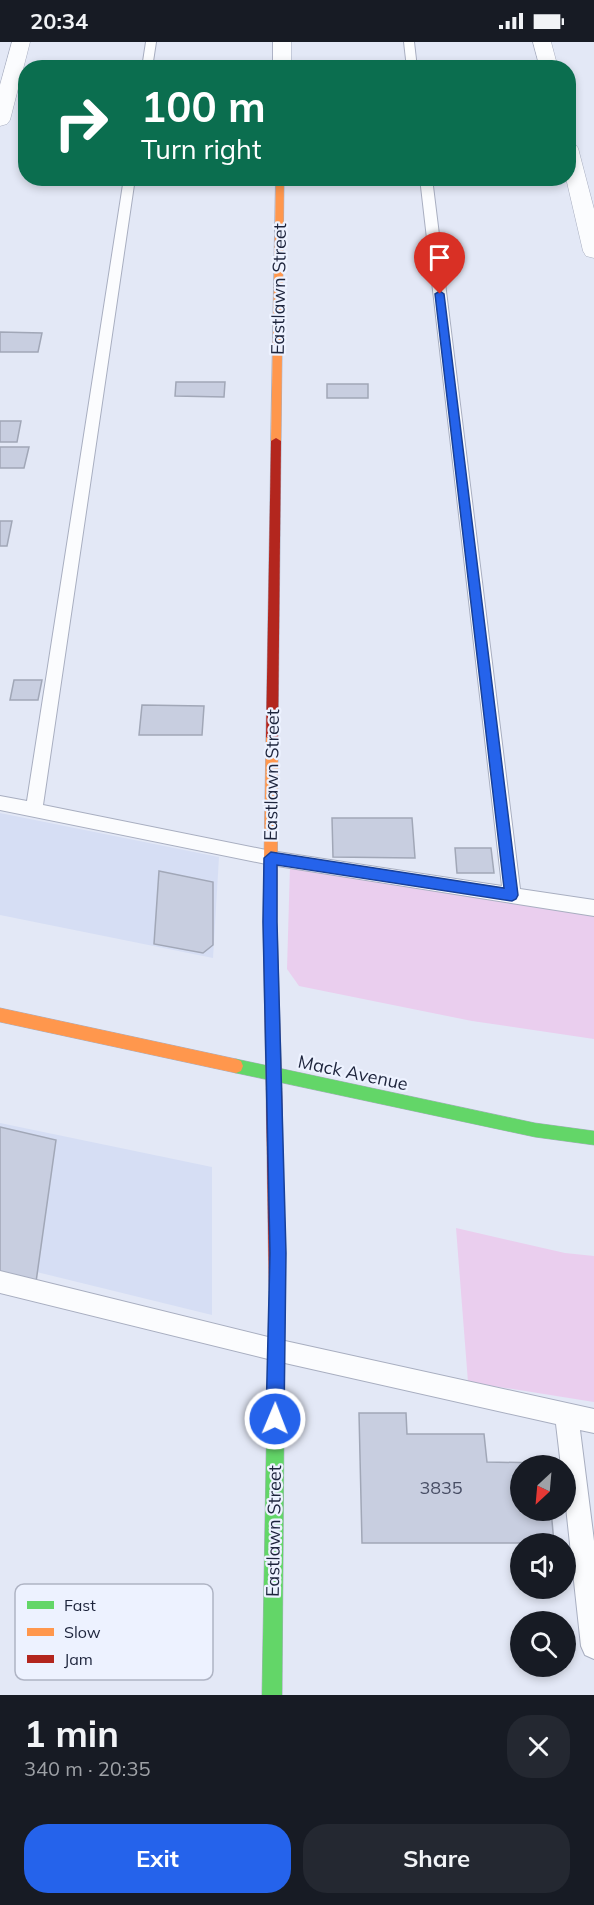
<!DOCTYPE html>
<meta charset="utf-8">
<style>
:root{--surface:#171b24;--page:#242831;--text:#f1f3f6;--muted:#9ea1a6;--accent:#2563eb}
body{margin:0;font-family:Mulish,sans-serif;background:var(--page);color:var(--text);height:100vh;display:flex;flex-direction:column;font-size:22px;white-space:nowrap}
*{box-sizing:border-box;margin:0}
p{font-size:20px;color:var(--muted)}
.icon{flex:none;width:33px;height:33px;fill:none;stroke:currentColor;stroke-width:2;stroke-linecap:round;stroke-linejoin:round}
.map{position:relative;height:1653px;overflow:hidden}
.panel{display:flex;flex-direction:column;background:var(--surface);flex:1}
.panel>*{flex:none}
.top-card{position:absolute;left:18px;top:18px;width:558px;height:126px;border-radius:24px;box-shadow:0 3px 9px #0003;background:#0b6e4f;color:#fff;overflow:hidden}
.needle{width:39px;rotate:206deg}
.fabs{position:absolute;left:510px;top:1413px;display:grid;gap:12px}
.fabs a{display:grid;place-items:center;width:66px;height:66px;border-radius:50%;background:var(--surface);box-shadow:0 3px 9px #0003;font-size:30px}
.pin{position:absolute;display:grid;place-items:center;width:51px;height:51px;color:#fff;margin:-62px -26px;border-radius:50% 50% 50% 0;rotate:-45deg;box-shadow:0 0 6px #0007}
.pin .icon{rotate:45deg}
.me{position:absolute;width:66px;margin:-33px;rotate:1deg;stroke-linejoin:round;filter:drop-shadow(0 0 4px #0008)}
.turn{display:flex;align-items:center;gap:21px;height:126px;padding:0 24px;font-size:27px}
.turn .icon{width:78px;height:78px;stroke-width:2.5}
.turn b{display:block;font-size:42px;line-height:51px}
.round{display:grid;place-items:center;flex:none;width:63px;height:63px;border-radius:24px;background:var(--page)}
.summary{display:flex;align-items:center;justify-content:space-between;height:102px;padding:0 24px}
h1{font-size:36px;font-weight:700;line-height:45px}
.action{display:flex;gap:12px;margin-top:auto;padding:12px 24px}
.action a{flex:1;height:69px;border-radius:24px;background:var(--accent);color:#fff;font-size:24px;font-weight:700;line-height:69px;text-align:center}
.action a+a{background:var(--page);color:var(--text)}
.status{display:flex;justify-content:space-between;align-items:center;height:42px;padding:0 30px;background:var(--surface);direction:ltr}
.status svg{height:16px;fill:currentColor}
.map>svg:first-child{display:block}
</style>
<div class="status"><b>20:34</b><svg viewBox="0 0 49 12"><path d="M0 12V9h3v3zM5 12V6h3v6zM10 12V3h3v9zM15 12V0h3v12zM26 1h20v11H26zM47 4h2v5h-2z"/></svg></div>
<div class="map">
<svg width="594" height="1653" viewBox="0 0 594 1653">
<rect width="100%" height="100%" fill="#e3e8f6"/>
<g fill="#d6def4">
<polygon points="0,771 219,815 213,916 0,873"/>
<polygon points="0,1081 212,1125 212,1273 0,1221"/>
</g>
<g fill="#eaceee">
<polygon points="290,824 594,867 594,997 472,979 299,944 287,927"/>
<polygon points="456,1186 565,1211 594,1214 594,1360 468,1340"/>
</g>
<g fill="#c8cee0" stroke="#a1a7b7" stroke-width="1.5">
<polygon points="0,290 42,291 38,310 0,310"/>
<polygon points="176,340 225,340 224,355 175,354"/>
<rect x="327" y="342" width="41" height="14"/>
<polygon points="0,379 21,379 17,400 0,400"/>
<polygon points="0,405 29,405 24,426 0,426"/>
<polygon points="0,479 12,479 7,504 0,504"/>
<polygon points="14,638 42,638 38,658 10,658"/>
<polygon points="142,663 204,664 202,693 139,693"/>
<polygon points="332,776 412,776 415,816 333,815"/>
<polygon points="455,806 491,806 494,831 457,831"/>
<polygon points="159,829 213,840 213,903 203,911 154,902"/>
<polygon points="0,1085 56,1098 36,1240 0,1230"/>
<polygon points="359,1371 406,1371 407,1392 484,1392 487,1420 546,1421 546,1424 520,1424 520,1468 551,1468 554,1501 362,1501"/>
</g>
<g fill="none" stroke-linecap="round" stroke-linejoin="round">
<g stroke="#a8aec0" stroke-width="2">
<g id="lane">
<polygon points="146,0 156,0 152,26 142,26"/>
<polygon points="404,0 414,0 417,26 407,26"/>
<polygon points="124,136 135,136 43,763 271,809 502,844 420,136 432,136 520,847 594,858 594,874 271,823 0,768 0,754 27,759"/>
<polygon points="0,1229 276,1297 594,1367 594,1391 580,1388 594,1499 594,1617 585,1613 581,1604 566,1465 566,1424 561,1424 556,1382 276,1319 0,1251"/>
</g>
</g>
<g stroke="#a8aec0" stroke-width="1">
<g id="street">
<polygon points="12,0 30,0 10,78 7,82 0,84 0,43"/>
<rect x="273" y="0" width="18" height="26"/>
<polygon points="533,0 551,0 558,26 540,26"/>
<polygon points="568,100 575,102 578,106 594,167 594,216 586,214 583,209 566,136 568,136"/>
</g>
</g>
<g stroke="#a8aec0" stroke-width="1">
<g id="fast">
<polygon points="236,1017 535,1081 594,1089 594,1103 535,1095 236,1031 231,1029 229,1024 231,1019"/>
<polygon points="277,1242 283,1244 285,1250 282,1653 262,1653 269,1250 271,1244"/>
</g>
</g>
<g stroke="#a8aec0" stroke-width="1">
<g id="slow">
<polygon points="276,136 284,136 281,399 276,402 271,399"/>
<polygon points="272,690 278,695 277,880 282,1047 279,1052 274,1054 269,1052 266,1047 263,880 266,695"/>
<polygon points="0,966 236,1017 241,1019 243,1024 241,1029 236,1031 0,980"/>
</g>
</g>
<g stroke="#a8aec0" stroke-width="1">
<g id="jam">
<polygon points="276,396 281,399 278,695 272,700 266,695 271,399"/>
<polygon points="274,1040 279,1042 282,1047 285,1250 283,1256 277,1258 271,1256 269,1250 266,1047 269,1042"/>
</g>
</g>
<use href="#lane" fill="#fbfcfe" fill-rule="evenodd"/>
<use href="#street" fill="#fbfcfe" fill-rule="evenodd"/>
<use href="#fast" fill="#63d668" fill-rule="evenodd"/>
<use href="#slow" fill="#ff974d" fill-rule="evenodd"/>
<use href="#jam" fill="#b3261e" fill-rule="evenodd"/>
</g>
<polygon fill="#2563eb" stroke="#184099" stroke-width="1.5" points="440,249 444,252 518,853 516,857 512,859 277,823 277,880 286,1211 284,1377 281,1383 275,1386 269,1383 266,1377 270,1211 263,880 264,816 271,810 504,846 435,252"/>
<g text-anchor="middle" stroke-width="4.5" stroke-linejoin="round" paint-order="stroke">
<g font-size="18" fill="#1d243c" stroke="#edf2ff">
<text transform="translate(279 247) rotate(-89)" y="6">Eastlawn Street</text>
<text transform="translate(272 733) rotate(-89)" y="6">Eastlawn Street</text>
<text transform="translate(353 1031) rotate(12)" y="6">Mack Avenue</text>
<text transform="translate(274 1489) rotate(-89)" y="6">Eastlawn Street</text>
</g>
<g font-size="18" fill="#484e65">
<text x="441" y="1452">3835</text>
</g>
</g>
<rect x="15" y="1542" width="198" height="96" rx="9" fill="#edf2ff" stroke="#afb4c4" stroke-width="1.5"/>
<rect x="27" y="1559" width="27" height="8" fill="#63d668"/>
<rect x="27" y="1586" width="27" height="8" fill="#ff974d"/>
<rect x="27" y="1613" width="27" height="8" fill="#b3261e"/>
<g font-size="16" fill="#1d243c">
<text x="64" y="1569">Fast</text>
<text x="64" y="1596">Slow</text>
<text x="64" y="1623">Jam</text>
</g>
</svg>
<div class="fabs">
<a><svg class="needle" viewBox="-14 -14 28 28"><path d="M0-13l5 13h-10z" fill="#e53935"/><path d="M0 13l5-13h-10z" fill="#9ea1a6"/></svg></a>
<a><svg class="icon" aria-label="sound" viewBox="0 0 24 24"><path d="M4 9h4l5-4v14l-5-4H4zM17 9q2 3 0 6"/></svg></a>
<a><svg class="icon" aria-label="search" viewBox="0 0 24 24"><circle cx="10" cy="10" r="6"/><path d="M15 15l6 6"/></svg></a>
</div>
<div class="pin" style="left:440px;top:252px;background:#d93025"><svg class="icon" aria-label="arrive" viewBox="0 0 24 24"><path d="M6 21V4h12l-3 4 3 4H6"/></svg></div>
<svg class="me" style="left:275px;top:1377px" viewBox="-20 -20 40 40"><circle r="17" fill="#2563eb" stroke="#fff" stroke-width="3"/><path d="M0-11L8 9 0 5-8 9z" fill="#fff"/></svg>
<div class="top-card">
<div class="turn"><svg class="icon" aria-label="right" viewBox="0 0 24 24"><path d="M7 20v-9h11M14 6l5 5-5 5"/></svg><div><b>100 m</b>Turn right</div></div>
</div>
</div>
<section class="panel">
<div class="summary"><div><h1>1 min</h1><p>340 m · 20:35</p></div><a class="round"><svg class="icon" aria-label="close" viewBox="0 0 24 24"><path d="M6 6l12 12M18 6L6 18"/></svg></a></div>
<div class="action"><a>Exit</a><a>Share</a></div>
</section>
